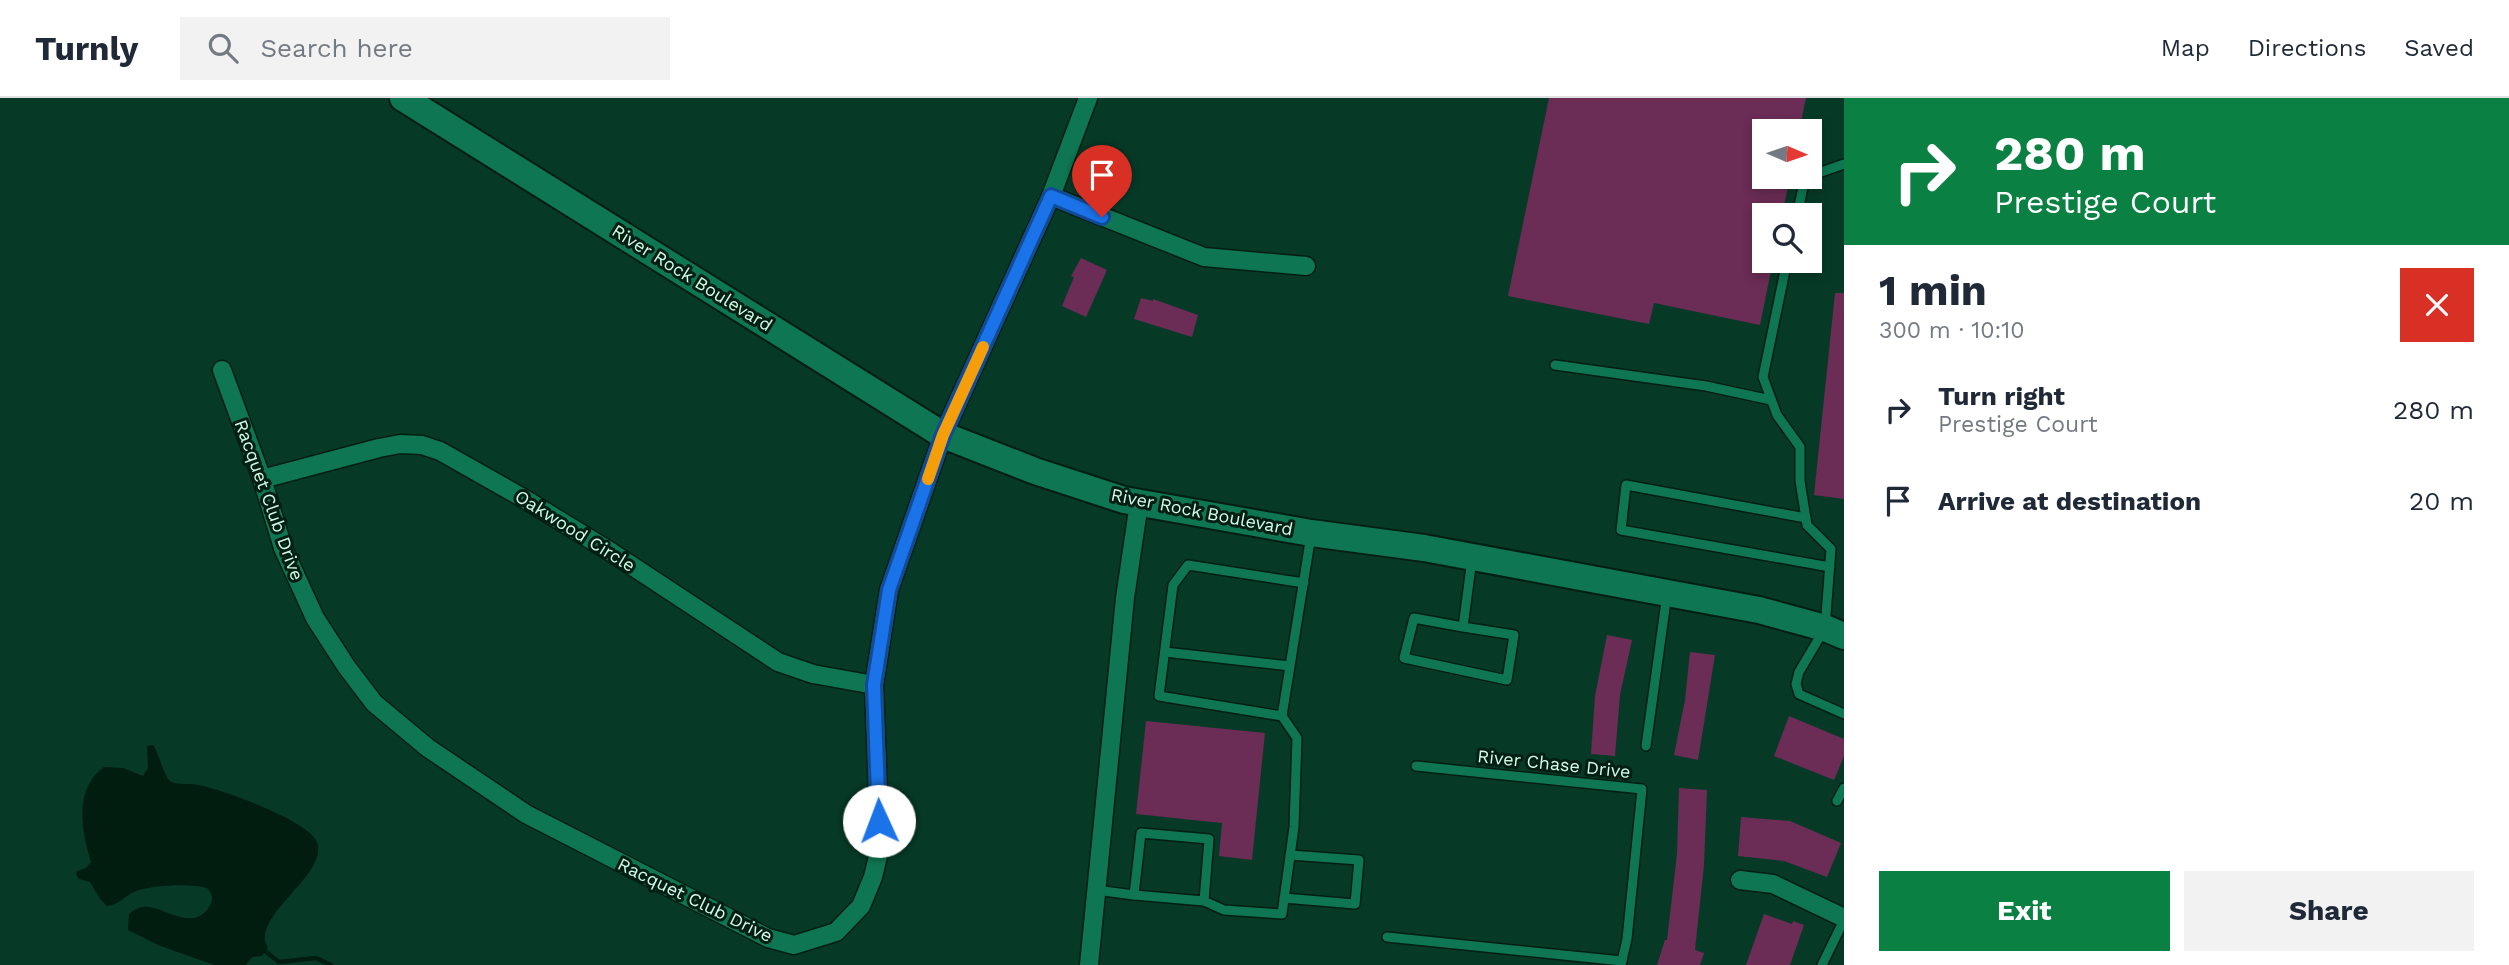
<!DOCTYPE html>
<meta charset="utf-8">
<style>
:root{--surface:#fff;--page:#f2f2f3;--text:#1f2937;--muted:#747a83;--line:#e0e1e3;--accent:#0b8043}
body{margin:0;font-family:"Work Sans",sans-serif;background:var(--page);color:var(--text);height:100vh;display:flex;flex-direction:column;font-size:26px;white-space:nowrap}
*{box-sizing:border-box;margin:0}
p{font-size:23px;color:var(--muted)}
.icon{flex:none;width:38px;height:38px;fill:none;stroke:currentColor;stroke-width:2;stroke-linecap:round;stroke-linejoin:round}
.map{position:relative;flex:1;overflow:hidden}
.side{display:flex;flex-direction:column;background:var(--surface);width:665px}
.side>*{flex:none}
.banner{background:#0b8043;color:#fff;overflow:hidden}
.needle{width:46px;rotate:92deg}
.tools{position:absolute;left:1752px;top:21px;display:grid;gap:14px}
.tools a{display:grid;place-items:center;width:70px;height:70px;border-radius:0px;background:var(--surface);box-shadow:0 4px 10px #0003;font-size:35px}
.pin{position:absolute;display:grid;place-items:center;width:60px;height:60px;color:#fff;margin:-72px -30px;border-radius:50% 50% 50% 0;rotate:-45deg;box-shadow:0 0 7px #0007}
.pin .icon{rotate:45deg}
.me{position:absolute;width:77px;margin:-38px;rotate:358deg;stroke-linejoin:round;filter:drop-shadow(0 0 5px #0008)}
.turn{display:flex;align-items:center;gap:24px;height:147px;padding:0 35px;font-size:32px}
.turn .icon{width:91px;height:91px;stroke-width:2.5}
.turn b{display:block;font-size:49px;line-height:60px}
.round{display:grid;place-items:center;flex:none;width:74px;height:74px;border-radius:0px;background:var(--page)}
.headline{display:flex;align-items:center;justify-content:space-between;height:119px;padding:0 35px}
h1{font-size:42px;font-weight:700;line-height:52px}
.cta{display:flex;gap:14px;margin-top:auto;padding:14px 35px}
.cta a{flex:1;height:80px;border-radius:0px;background:var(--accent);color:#fff;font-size:28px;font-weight:700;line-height:80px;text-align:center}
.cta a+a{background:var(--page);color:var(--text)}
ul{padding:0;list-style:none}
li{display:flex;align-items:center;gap:21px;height:91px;padding:0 35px}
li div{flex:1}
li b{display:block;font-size:26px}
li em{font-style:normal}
header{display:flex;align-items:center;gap:42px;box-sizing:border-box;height:98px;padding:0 35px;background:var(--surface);border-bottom:2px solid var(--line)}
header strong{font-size:33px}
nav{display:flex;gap:38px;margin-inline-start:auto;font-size:24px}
.search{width:490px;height:63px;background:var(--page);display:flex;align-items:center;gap:18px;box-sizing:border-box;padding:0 24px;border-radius:0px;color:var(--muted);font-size:26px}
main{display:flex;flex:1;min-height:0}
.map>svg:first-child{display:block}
</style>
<header>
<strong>Turnly</strong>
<div class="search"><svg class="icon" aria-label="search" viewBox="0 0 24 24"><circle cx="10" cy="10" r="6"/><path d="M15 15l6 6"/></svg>Search here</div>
<nav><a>Map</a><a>Directions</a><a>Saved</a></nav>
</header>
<main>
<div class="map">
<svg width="1844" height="867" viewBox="0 0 1844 867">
<rect width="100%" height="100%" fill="#063a27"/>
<path fill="#001d10" d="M153,647C160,657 164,681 172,684C180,687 190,685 199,687C223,692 308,722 317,744C330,776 248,820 268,849L262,858L252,859L246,867H214L158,847L128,832L129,816C135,811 141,808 149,809C169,812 194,833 209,809C214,801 213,797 207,790C192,785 151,787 136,793C125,797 120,807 107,808L100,801L90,784L79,781L76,777L77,773L86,770L91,764C81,732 74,691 104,669L123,670L143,678L148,670L147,648Z"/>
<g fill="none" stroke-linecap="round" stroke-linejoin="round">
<polyline stroke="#001d10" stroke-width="4.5" points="265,853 279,864 316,860 331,867"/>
</g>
<g fill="#6b2c55">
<polygon points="1549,0 1806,0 1799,33 1764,33 1764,79 1790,79 1782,117 1764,117 1764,163 1773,163 1760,227 1654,205 1649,226 1508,198"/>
<polygon points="1081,160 1107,172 1086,219 1062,208 1074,179 1071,178"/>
<polygon points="1835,195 1844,195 1844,401 1814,397"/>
<polygon points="1141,200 1153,203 1153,201 1198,217 1192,239 1134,221"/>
<polygon points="1607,537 1632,542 1620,597 1615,658 1591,656 1595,598"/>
<polygon points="1690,554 1715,557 1698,662 1674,657 1685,602"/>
<polygon points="1789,618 1844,641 1844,658 1834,682 1774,658"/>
<polygon points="1146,623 1265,635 1252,762 1219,758 1222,725 1136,716"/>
<polygon points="1679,690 1707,692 1704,767 1695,852 1704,855 1700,867 1657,867 1665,842 1667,842 1677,756"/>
<polygon points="1741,719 1790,723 1841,745 1827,779 1784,763 1738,758"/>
<polygon points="1764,816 1792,826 1793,823 1804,827 1790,867 1746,867"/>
</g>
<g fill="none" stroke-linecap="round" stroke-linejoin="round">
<g stroke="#031e13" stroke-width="12">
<g id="lane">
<polyline points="1810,78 1844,66"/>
<polyline points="1797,117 1805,80 1808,79"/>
<polyline points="1787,163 1763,279 1777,317 1800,349 1800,383 1807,427 1831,451 1825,530 1799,574 1796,586 1799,596 1844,616"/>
<polyline points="1555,267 1706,288 1771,302"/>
<polyline points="1806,420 1626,387 1621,432 1830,469"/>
<polyline points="1304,485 1188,467 1173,487 1159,598 1282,618 1311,437"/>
<polyline points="1463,529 1414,520 1404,560 1507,582 1514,537 1463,529 1472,461"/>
<polyline points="1165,554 1290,568"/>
<polyline points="1646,648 1667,496"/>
<polyline points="1416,668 1642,691 1627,841 1621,867"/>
<polyline points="1837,703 1844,690"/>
<polyline points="1096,792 1134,797 1141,735 1209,741 1204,803 1224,812 1282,816 1294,729 1297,640 1282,618"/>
<polyline points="1134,797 1204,803"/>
<polyline points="1284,800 1355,806 1359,762 1290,757"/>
<polyline points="1387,839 1622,863"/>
<polyline points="1822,867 1844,822"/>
</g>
</g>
<g stroke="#031e13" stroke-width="21">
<g id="street">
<polyline points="1051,98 1204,159 1306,168"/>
<polyline points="222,272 262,381 283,450 315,520 346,568 374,605 428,650 526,716 768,840 794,847 836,834 861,808 873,779 880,750 874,587 889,492 943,337 1051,98 1088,0"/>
<polyline points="262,381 379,350 400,346 422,347 440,353 523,400 611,454 778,564 813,576 874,587"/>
<polyline points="1740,782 1773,786 1844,820"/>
<polyline points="1089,867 1125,500 1139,405"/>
</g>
</g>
<g stroke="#031e13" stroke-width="30">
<polyline id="secondary" points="403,0 943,337 1035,373 1124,402 1311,435 1424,450 1759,512 1825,530 1844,538"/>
</g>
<use href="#lane" stroke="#0e7652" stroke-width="9"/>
<use href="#street" stroke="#0e7652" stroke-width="18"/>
<use href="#secondary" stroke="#0e7652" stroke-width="26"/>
</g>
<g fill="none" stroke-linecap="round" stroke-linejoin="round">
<g stroke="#114b97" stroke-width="18">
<polyline id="route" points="879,723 874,587 889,492 943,337 1051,98 1102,119"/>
</g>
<use href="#route" stroke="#1a73e8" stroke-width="12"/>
<polyline stroke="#f59e0b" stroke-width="12" points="928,381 943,337 983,249"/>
</g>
<g text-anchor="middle" stroke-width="6" stroke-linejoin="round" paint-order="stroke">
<g font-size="18" fill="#d2fce7" stroke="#031e13">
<text transform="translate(692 180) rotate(32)" y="6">River Rock Boulevard</text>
<text transform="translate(269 402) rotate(70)" y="6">Racquet Club Drive</text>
<text transform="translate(1202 414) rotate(11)" y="6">River Rock Boulevard</text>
<text transform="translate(575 433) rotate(32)" y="6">Oakwood Circle</text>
<text transform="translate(1554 666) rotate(6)" y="6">River Chase Drive</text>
<text transform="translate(695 802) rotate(26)" y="6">Racquet Club Drive</text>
</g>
</g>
</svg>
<div class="tools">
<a><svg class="needle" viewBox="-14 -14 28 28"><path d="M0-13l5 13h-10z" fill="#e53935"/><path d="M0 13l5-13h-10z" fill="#747a83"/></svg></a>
<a><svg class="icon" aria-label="search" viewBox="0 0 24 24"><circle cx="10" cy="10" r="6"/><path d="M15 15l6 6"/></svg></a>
</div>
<div class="pin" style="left:1102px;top:119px;background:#d93025"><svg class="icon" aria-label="arrive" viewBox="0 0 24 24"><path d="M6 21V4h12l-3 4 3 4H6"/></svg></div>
<svg class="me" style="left:879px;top:723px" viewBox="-20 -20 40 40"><circle r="19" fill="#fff"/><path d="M0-13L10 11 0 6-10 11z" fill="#1a73e8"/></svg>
</div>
<section class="side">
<div class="banner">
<div class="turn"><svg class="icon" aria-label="right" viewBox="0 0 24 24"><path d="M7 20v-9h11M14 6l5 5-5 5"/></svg><div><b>280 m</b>Prestige Court</div></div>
</div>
<div class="headline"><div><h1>1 min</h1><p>300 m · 10:10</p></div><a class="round" style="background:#d93025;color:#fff"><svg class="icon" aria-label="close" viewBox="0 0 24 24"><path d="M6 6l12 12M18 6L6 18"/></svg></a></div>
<ul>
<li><svg class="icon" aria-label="right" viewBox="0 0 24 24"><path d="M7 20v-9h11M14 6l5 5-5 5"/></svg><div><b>Turn right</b><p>Prestige Court</p></div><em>280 m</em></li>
<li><svg class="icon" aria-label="arrive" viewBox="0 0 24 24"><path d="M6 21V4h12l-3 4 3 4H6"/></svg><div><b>Arrive at destination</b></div><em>20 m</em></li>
</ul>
<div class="cta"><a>Exit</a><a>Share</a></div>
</section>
</main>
